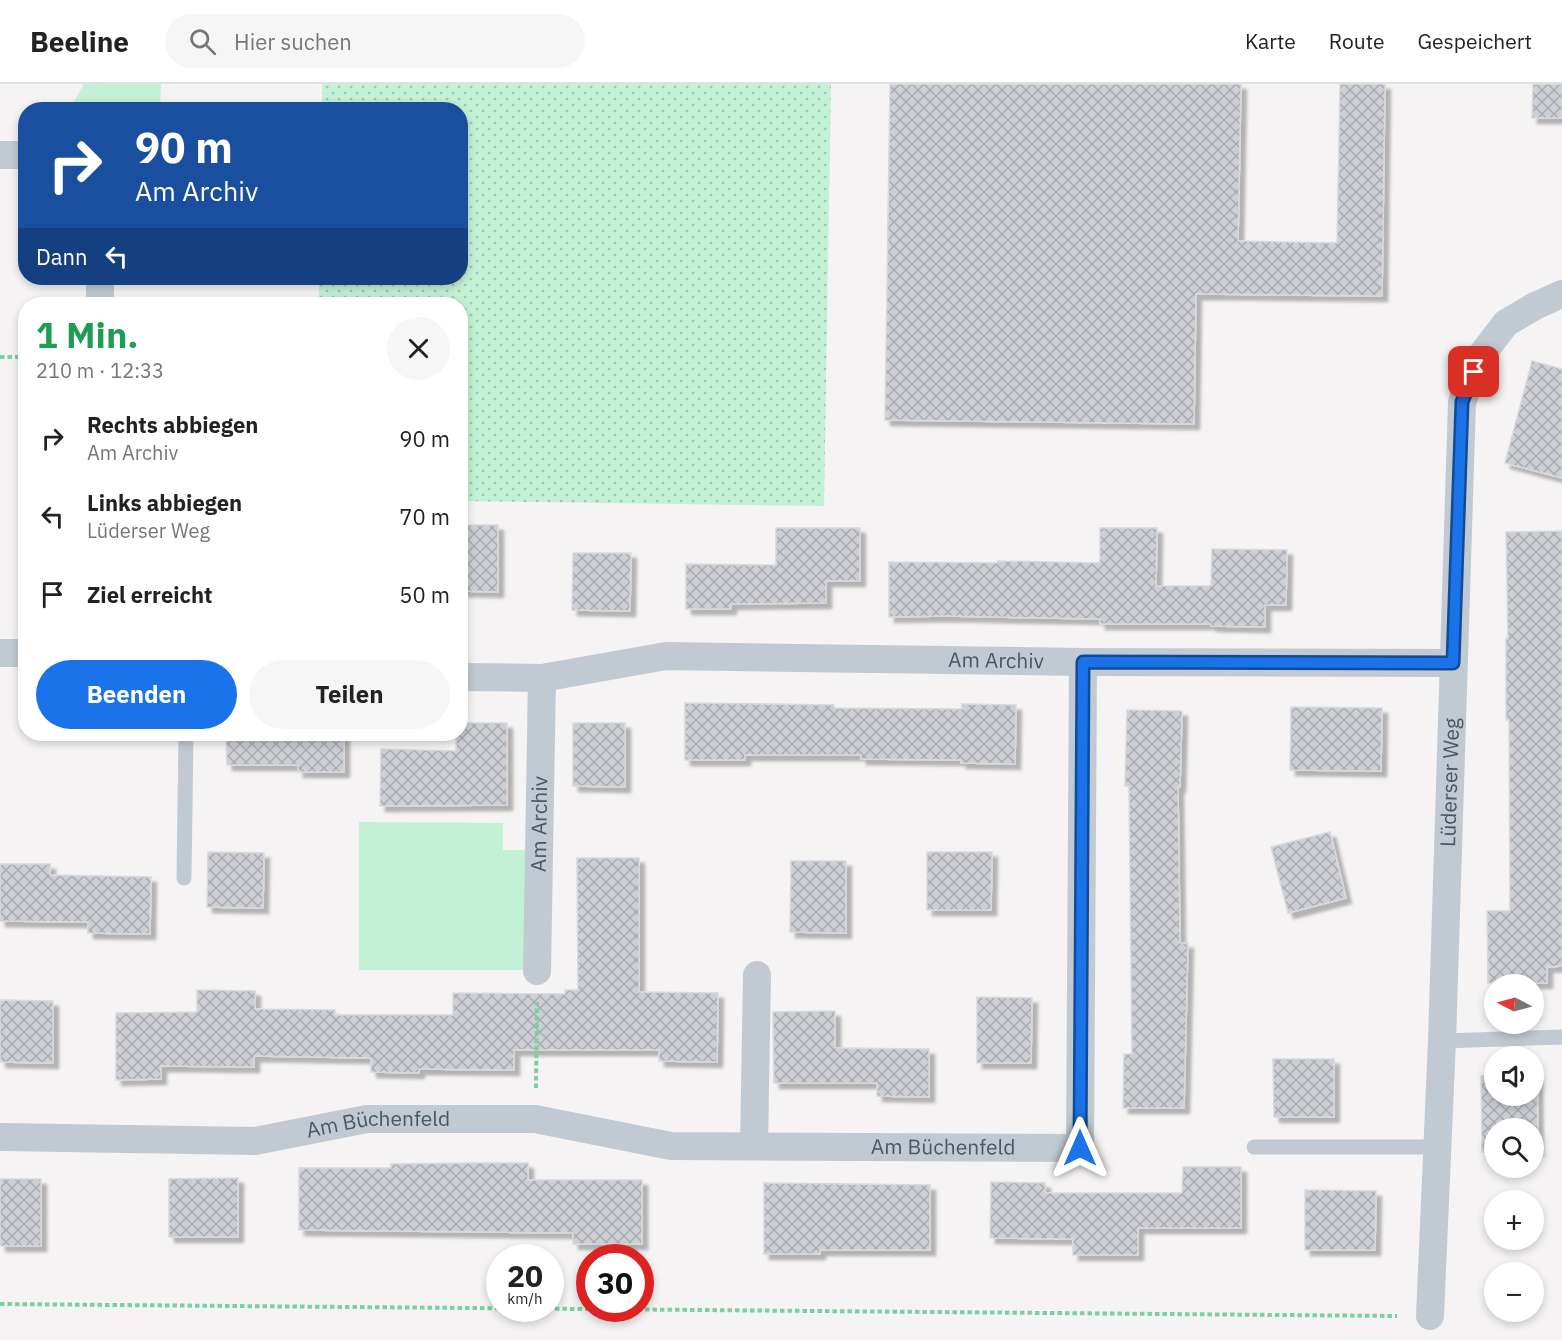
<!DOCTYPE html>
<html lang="de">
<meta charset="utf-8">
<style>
:root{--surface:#fff;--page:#f6f6f6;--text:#222;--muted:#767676;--line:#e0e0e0;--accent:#1a73e8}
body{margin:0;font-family:"IBM Plex Sans",sans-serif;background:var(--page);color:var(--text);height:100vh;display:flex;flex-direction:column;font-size:22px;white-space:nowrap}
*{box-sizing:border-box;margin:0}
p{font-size:20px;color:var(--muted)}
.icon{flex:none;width:33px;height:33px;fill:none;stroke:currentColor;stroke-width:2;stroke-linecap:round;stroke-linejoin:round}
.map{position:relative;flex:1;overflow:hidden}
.drawer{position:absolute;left:18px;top:213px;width:450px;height:444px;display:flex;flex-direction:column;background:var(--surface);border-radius:24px;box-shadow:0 3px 9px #0003}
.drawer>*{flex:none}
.banner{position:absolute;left:18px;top:18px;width:450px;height:183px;border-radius:24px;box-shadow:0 3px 9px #0003;background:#1a4fa0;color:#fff;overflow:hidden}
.needle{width:39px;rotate:276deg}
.fabs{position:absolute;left:1484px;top:890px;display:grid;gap:12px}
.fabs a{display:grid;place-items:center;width:60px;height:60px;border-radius:50%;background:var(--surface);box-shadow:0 3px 9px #0003;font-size:30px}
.speed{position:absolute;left:486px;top:1160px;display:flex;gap:12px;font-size:30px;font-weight:700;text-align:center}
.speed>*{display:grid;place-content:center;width:78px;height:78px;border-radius:50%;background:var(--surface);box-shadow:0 3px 9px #0003;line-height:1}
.speed small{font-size:15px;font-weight:400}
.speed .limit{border:9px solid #d22;background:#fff;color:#111}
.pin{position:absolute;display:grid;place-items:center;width:51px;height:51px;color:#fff;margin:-26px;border-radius:12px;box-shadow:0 3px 9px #0006}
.me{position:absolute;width:66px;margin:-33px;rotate:0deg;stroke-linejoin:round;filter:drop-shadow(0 0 4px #0008)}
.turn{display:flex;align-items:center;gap:21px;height:126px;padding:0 18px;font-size:27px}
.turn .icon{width:78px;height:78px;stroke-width:2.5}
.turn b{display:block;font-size:42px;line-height:51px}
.then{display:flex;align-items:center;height:57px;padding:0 18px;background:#0003;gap:12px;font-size:22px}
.round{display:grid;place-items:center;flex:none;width:63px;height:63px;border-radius:32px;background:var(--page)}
.head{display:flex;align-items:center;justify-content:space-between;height:102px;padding:0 18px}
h1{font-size:36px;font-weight:700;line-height:45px;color:#1e9e55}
.button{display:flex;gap:12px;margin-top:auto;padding:12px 18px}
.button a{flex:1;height:69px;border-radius:36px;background:var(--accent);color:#fff;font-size:24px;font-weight:700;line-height:69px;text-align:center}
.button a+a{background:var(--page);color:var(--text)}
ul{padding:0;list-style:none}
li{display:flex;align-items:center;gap:18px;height:78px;padding:0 18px}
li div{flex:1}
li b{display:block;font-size:22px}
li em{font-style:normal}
header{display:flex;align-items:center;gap:36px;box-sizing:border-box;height:84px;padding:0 30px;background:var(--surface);border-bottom:2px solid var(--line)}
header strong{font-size:28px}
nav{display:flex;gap:33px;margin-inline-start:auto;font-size:21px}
.search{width:420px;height:54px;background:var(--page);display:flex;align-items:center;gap:15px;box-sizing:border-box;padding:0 21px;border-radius:33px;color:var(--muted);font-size:22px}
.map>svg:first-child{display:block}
</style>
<header>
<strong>Beeline</strong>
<div class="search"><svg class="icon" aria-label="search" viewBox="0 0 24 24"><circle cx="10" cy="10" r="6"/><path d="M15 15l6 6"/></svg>Hier suchen</div>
<nav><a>Karte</a><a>Route</a><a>Gespeichert</a></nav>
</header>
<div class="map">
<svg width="1562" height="1256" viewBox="0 0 1562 1256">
<defs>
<pattern id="grass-dots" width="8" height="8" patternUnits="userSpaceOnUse" patternTransform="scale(1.5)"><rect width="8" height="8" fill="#c3f1d5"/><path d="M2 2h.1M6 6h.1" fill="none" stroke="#a0c6b0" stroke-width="1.8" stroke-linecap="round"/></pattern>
<pattern id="building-cross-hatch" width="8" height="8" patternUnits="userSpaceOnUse" patternTransform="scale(1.5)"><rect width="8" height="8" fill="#cdcfd5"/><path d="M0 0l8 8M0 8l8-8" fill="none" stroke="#a8abb0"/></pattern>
<filter id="shadow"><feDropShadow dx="5.5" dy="5.5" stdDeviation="1.5" flood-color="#0004"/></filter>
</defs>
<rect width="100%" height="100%" fill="#f5f3f3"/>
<polygon fill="url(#grass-dots)" points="322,0 831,0 824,422 461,417 460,220 319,220 319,194 460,194 460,26 322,25"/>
<g fill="#c3f1d5">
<polygon points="84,0 161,0 160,25 70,25"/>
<polygon points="359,738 503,739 503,766 531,766 530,886 359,886"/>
</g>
<g fill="url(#building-cross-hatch)" stroke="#d7d9de" stroke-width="1.5" filter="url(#shadow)">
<polygon points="890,0 1241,0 1238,157 1337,159 1340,0 1385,0 1382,212 1196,210 1194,340 885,336"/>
<polygon points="1533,0 1562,0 1562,34 1532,34"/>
<polygon points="1532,277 1562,285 1562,394 1505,379"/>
<polygon points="460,441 498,441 498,508 460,507"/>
<polygon points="776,444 860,444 860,497 826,497 826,519 731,520 731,525 686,525 686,480 776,481"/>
<polygon points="1100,444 1157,444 1156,502 1211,502 1212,465 1287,466 1286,521 1265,521 1265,543 1211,542 1211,540 1100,540 1100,535 946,532 889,533 889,478 998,479 998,477 1100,479"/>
<polygon points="1562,447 1562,882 1547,883 1547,899 1488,899 1487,827 1510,827 1509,636 1506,636 1506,555 1508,555 1506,448"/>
<polygon points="573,469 631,469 630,527 572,526"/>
<polygon points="685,619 834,621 834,624 962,625 962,620 1016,621 1015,680 961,679 961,676 861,675 861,671 745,671 745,676 685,676"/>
<polygon points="1291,623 1382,624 1381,687 1290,686"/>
<polygon points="1127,626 1182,627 1180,703 1178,703 1180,859 1188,859 1184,1024 1123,1024 1124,970 1132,970 1129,702 1125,702"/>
<polygon points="460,639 507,639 507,721 380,722 381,665 456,667 456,650 460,650"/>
<polygon points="573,639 625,639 625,703 573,702"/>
<polygon points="226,650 344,650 344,688 298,688 298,681 227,681"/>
<polygon points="1330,748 1346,814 1288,829 1271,763"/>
<polygon points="208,768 264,769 263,824 207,823"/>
<polygon points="927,768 992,768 991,826 927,826"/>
<polygon points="577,774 639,774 639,908 718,909 717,978 659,977 659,966 514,966 514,986 419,985 419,989 371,988 371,974 254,972 254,983 161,982 161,995 116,996 116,929 197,928 197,906 255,907 255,925 335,926 335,931 453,931 453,909 565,910 565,906 578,906"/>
<polygon points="791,777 846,777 846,849 790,848"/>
<polygon points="0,780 50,780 50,791 151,793 150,850 88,849 88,838 0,837"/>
<polygon points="977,913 1032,914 1031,979 977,979"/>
<polygon points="0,916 53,917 53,979 0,978"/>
<polygon points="835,927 835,964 929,965 929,1013 877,1012 877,999 774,999 773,928"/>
<polygon points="1273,975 1334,975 1334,1033 1274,1033"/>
<polygon points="1494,991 1494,1011 1533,1011 1533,991 1537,991 1538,1067 1533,1067 1533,1044 1494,1044 1494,1068 1482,1068 1481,992"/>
<polygon points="476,1079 528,1079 528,1096 642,1096 642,1160 573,1160 573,1149 299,1146 299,1084 391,1084 391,1080"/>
<polygon points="1183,1083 1241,1083 1241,1144 1138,1144 1138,1171 1073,1171 1073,1155 990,1154 991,1098 1045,1099 1045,1109 1182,1109"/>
<polygon points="238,1094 238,1153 169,1153 169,1095"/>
<rect x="0" y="1095" width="41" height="67"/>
<polygon points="764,1099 930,1101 930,1166 820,1166 820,1170 764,1170"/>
<polygon points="1305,1106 1376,1107 1375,1166 1305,1166"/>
</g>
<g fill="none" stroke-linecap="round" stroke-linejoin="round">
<g stroke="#7ad0a6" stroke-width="4" stroke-dasharray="4.5 3" stroke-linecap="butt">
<polyline points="0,273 26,273"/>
<polyline points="536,1004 537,918"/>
<polyline points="0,1220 1397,1232"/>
</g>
<g stroke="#c1cad2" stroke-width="15">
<polyline points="184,794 186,650"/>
<polyline points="1442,957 1562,953"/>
<polyline points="1254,1063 1437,1063"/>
</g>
<g stroke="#c1cad2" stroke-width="28">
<polyline points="0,71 26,71"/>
<polyline points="100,220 100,194"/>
<polyline points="0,569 26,569"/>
<path id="s1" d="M460,593L542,594L666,572L1083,578L1453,579"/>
<path id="s2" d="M537,887L542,594"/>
<path id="s3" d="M0,1053L255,1057L367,1035H535L671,1062L1080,1064L1083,578"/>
<polyline points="754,1062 757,891"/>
<path id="s4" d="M1430,1232L1442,957L1462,318L1480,273L1506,239L1535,222L1562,210"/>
</g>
</g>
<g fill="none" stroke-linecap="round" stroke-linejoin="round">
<g stroke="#114b97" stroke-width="15">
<polyline id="route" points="1080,1064 1083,578 1453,579 1462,318 1474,288"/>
</g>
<use href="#route" stroke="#1a73e8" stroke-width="10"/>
</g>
<g text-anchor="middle" stroke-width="4.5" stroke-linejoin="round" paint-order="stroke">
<g font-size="21" fill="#4a5661" stroke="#fff">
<text dy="7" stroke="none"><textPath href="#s1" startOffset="538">Am Archiv</textPath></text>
<text dy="7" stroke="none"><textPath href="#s4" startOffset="534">Lüderser Weg</textPath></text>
<text dy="7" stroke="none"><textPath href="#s2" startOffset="147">Am Archiv</textPath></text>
<text dy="7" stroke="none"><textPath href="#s3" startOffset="380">Am Büchenfeld</textPath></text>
<text dy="7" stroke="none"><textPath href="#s3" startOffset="948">Am Büchenfeld</textPath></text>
</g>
</g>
</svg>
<div class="fabs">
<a><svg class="needle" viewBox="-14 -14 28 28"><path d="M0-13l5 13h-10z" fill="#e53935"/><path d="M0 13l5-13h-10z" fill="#767676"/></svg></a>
<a><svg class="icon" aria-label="sound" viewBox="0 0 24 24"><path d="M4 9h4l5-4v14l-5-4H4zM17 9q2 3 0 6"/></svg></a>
<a><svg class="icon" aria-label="search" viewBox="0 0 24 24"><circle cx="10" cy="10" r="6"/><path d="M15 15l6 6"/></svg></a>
<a>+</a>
<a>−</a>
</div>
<div class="speed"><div>20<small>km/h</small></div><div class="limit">30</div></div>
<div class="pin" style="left:1474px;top:288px;background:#d93025"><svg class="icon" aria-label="arrive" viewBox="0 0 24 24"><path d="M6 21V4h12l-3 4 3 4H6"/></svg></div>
<svg class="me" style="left:1080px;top:1064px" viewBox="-20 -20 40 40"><path d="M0-17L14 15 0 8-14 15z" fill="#1a73e8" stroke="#fff" stroke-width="4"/></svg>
<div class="banner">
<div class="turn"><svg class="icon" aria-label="right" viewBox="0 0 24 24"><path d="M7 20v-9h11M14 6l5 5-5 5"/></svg><div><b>90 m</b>Am Archiv</div></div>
<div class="then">Dann<svg class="icon" aria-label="left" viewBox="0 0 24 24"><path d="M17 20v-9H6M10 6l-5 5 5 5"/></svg></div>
</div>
<section class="drawer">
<div class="head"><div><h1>1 Min.</h1><p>210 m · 12:33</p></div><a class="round"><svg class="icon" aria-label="close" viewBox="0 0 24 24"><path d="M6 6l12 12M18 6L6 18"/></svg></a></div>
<ul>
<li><svg class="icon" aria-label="right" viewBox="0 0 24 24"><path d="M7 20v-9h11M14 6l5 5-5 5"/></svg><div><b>Rechts abbiegen</b><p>Am Archiv</p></div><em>90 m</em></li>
<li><svg class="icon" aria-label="left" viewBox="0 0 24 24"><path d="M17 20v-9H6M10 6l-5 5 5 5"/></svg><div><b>Links abbiegen</b><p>Lüderser Weg</p></div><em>70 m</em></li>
<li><svg class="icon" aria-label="arrive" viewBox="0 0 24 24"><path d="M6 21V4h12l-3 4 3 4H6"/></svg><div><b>Ziel erreicht</b></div><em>50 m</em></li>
</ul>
<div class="button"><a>Beenden</a><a>Teilen</a></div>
</section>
</div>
